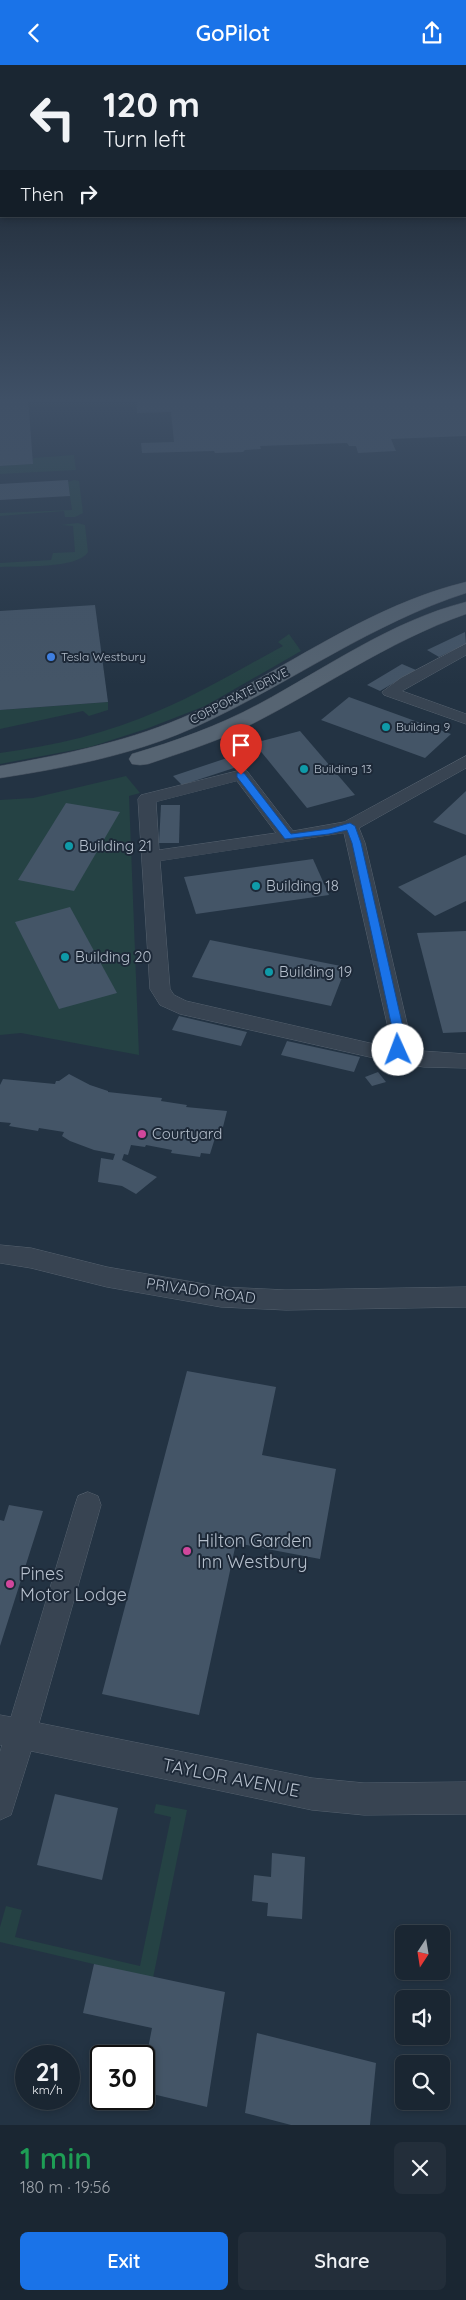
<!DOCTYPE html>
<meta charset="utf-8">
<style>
:root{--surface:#1a2632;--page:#232e3a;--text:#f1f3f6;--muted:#9fa5ac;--line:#38434d;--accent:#1a73e8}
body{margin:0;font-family:Quicksand,sans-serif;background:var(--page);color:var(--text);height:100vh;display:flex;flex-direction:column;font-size:19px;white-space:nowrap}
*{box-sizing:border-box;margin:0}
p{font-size:16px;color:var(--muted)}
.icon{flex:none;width:28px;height:28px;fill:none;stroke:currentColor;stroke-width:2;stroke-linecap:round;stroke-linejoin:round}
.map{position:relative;height:2060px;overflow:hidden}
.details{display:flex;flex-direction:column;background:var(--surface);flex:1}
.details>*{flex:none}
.hud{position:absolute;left:0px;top:0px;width:466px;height:152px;box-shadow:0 2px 8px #0003,0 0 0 1px var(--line);background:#1a2632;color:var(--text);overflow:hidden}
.needle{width:32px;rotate:192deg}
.controls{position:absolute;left:395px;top:1860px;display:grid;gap:10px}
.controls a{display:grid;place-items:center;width:55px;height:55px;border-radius:8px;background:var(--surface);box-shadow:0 2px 8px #0003,0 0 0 1px var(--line);font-size:25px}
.speed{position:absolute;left:15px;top:1980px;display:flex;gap:10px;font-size:25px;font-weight:700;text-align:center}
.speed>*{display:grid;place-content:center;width:65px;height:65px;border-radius:50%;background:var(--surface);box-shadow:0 2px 8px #0003,0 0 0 1px var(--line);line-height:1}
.speed small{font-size:12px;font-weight:400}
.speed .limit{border:2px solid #111;border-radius:8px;background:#fff;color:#111}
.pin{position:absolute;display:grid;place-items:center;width:42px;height:42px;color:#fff;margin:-51px -21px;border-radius:50% 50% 50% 0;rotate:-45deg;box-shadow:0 0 5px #0007}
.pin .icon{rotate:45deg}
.me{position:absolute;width:55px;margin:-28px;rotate:358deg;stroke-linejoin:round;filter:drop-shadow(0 0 4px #0008)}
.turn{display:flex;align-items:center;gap:18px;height:105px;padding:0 20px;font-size:22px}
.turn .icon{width:65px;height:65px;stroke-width:2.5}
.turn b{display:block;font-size:35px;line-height:42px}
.then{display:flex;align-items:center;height:48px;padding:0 20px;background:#0003;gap:10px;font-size:19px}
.round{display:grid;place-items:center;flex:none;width:52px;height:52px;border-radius:8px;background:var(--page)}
.headline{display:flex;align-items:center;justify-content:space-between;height:85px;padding:0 20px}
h1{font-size:30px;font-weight:600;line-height:38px;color:#1e9e55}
.action{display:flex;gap:10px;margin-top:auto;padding:10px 20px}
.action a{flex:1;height:58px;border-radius:8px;background:var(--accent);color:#fff;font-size:20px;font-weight:600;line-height:58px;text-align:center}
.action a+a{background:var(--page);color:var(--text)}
header{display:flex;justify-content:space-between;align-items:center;height:65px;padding:0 20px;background:var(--accent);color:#fff;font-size:22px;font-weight:600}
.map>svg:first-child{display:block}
</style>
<header><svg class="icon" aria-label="back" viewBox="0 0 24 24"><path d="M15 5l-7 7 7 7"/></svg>GoPilot<svg class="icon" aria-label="share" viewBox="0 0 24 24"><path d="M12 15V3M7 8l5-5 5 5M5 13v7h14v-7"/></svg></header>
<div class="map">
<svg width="466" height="2060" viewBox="0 0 466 2060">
<rect width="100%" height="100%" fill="#233343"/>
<g fill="#254244">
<polygon points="74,390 76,405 0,409 0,401 33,399 33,393"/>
<polygon points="74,415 79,416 83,448 75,452 65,452 64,446 0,451 0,448 72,445 68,417"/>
<path d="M78,458L85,460L88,487C78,504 20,501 0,502V498L51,495L53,488L75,487L73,461L61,460Z"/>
<path d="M289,569L301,586L205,641L146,664L90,682L0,699V688C53,681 109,668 158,646C201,628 242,603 283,581L278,577Z"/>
<polygon points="108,637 108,645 89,651 83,646 0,664 0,645"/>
<polygon points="126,711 140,728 129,731 139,990 21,968 0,970 0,735 33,733"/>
<polygon points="156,1739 187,1745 153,1913 0,1877 0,1862 6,1841 22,1845 15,1872 140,1901 171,1752 154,1748"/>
</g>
<g fill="#445567">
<polygon points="0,332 28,332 33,399 0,401"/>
<polygon points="181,332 466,332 466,371 391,374 396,386 358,388 356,381 349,381 347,378 260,381 261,384 245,385 243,387 215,388 214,386 142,388 141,378 174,377 171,347 137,348 136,333"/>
<polygon points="68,415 70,431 0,435 0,419"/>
<polygon points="95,540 108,637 0,645 0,546"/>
<polygon points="465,567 466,579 439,592 427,585"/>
<polygon points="402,599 416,605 380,626 367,620"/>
<polygon points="349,632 451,669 425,693 321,655"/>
<polygon points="300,666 355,730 307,743 254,678"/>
<polygon points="227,693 237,702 182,720 173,711"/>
<polygon points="466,726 466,770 433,757"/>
<polygon points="66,738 120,747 74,826 18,815"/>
<polygon points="161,740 180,740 179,778 159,778"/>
<polygon points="466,790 466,836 435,851 398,822"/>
<polygon points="313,794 329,830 196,849 184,812"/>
<polygon points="70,842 117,928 59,944 15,857"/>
<polygon points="466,866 466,967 443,968 417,868"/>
<polygon points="210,875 346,902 331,941 192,912"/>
<polygon points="179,951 247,967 241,981 172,965"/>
<polygon points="287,976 360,992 354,1007 281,990"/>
<polygon points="378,1007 386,1017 372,1021 365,1012"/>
<polygon points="69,1009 90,1020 108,1026 108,1027 162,1033 161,1036 187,1040 186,1042 227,1046 220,1074 215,1073 210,1089 201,1088 200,1092 171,1088 172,1085 146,1080 145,1082 131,1080 128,1090 124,1089 122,1095 157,1112 136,1129 122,1121 98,1117 101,1093 113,1095 115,1089 94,1085 70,1076 62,1071 64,1067 39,1063 38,1066 9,1061 11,1058 0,1057 0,1020 3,1014 55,1019 56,1016 59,1016"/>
<polygon points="187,1306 276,1322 262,1390 336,1404 320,1494 236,1478 199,1650 102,1629"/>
<polygon points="9,1440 43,1446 0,1581 0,1455 4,1456"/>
<polygon points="55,1729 118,1743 102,1815 37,1800"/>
<polygon points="272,1788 305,1792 302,1854 267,1851 268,1838 252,1836 254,1810 271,1812"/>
<polygon points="94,1899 225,1927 207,2042 144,2027 144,2004 152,1963 83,1948"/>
<polygon points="257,1968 376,1998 370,2060 291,2060 245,2048"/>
</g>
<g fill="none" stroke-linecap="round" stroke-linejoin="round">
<g stroke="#56626f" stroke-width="1">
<g id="minor">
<polygon points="466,579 466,590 402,626 466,649 466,659 384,630 382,627 401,613"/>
<path d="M466,691V703L359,763L365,778L409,967L407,985L466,989V1003L424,1002L396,998L180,949L160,940L150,924L138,734L141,730L241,705L247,706L293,766L344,757ZM237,716L276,768L159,785L156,737ZM344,768L389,967L387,982L186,936L174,930L170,924L160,796Z"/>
<polygon points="0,1180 31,1183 107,1202 221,1222 286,1225 466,1222 466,1242 286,1245 221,1242 107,1222 31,1203 0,1198"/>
<polygon points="88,1427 98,1431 101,1440 39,1658 312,1713 364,1718 466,1717 466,1749 364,1750 312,1745 31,1686 11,1750 0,1755 0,1687 2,1680 0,1680 0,1650 11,1652 75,1440 78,1431"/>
</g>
</g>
<g stroke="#424d5b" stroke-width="1">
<g id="major">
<path d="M466,517V528C373,558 295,615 208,656C143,688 71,702 0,713V701C66,689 132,676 193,648C285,605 367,541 466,517Z"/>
<path d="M466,537V549C386,577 319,626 244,663C213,678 180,688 148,699L140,700L132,699L129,694L132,689C176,676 218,661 259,639C326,603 391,556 466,537Z"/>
</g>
</g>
<use href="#minor" fill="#384452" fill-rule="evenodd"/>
<use href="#major" fill="#566472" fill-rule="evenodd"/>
</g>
<linearGradient id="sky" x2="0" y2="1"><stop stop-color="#131c25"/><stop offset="0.54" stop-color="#3f5066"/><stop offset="1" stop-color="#3f5066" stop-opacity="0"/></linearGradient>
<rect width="466" height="620" fill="url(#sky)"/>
<polygon fill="#1a73e8" stroke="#114b97" points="237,708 244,708 291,769 329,764 350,758 355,761 361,778 404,967 402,988 398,989 393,985 393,967 352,778 347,765 329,769 285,774 237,712"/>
<circle fill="#3f7fe0" stroke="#1d2938" stroke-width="2" cx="51" cy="592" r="5"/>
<g fill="#0f9aa8" stroke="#1d2938" stroke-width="2">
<circle cx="386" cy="662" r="5"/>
<circle cx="304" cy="704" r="5"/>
<circle cx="69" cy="781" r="5"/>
<circle cx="256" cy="821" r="5"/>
<circle cx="65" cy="892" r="5"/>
<circle cx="269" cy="907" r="5"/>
</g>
<g fill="#d1479c" stroke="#1d2938" stroke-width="2">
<circle cx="142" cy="1069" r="5"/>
<circle cx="187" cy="1486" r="5"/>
<circle cx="10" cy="1519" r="5"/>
</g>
<g text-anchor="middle" stroke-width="4" stroke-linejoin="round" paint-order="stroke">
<g font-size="12" fill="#b5bfcc" stroke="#1d2938" text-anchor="start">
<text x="61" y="596">Tesla Westbury</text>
<text x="396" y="666">Building 9</text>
<text x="314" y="708">Building 13</text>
</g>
<g font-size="12" fill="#b5bfcc" stroke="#1d2938">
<text transform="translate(239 631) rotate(-27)" y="4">CORPORATE DRIVE</text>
</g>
<g font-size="15" fill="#b5bfcc" stroke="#1d2938" text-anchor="start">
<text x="79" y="786">Building 21</text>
<text x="266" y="826">Building 18</text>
<text x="75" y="897">Building 20</text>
<text x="279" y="912">Building 19</text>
<text x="152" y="1074">Courtyard</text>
</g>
<g font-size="15" fill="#b5bfcc" stroke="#1d2938">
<text transform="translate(201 1226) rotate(8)" y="5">PRIVADO ROAD</text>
</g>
<g font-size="18" fill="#b5bfcc" stroke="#1d2938" text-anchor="start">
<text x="197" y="1482">Hilton Garden<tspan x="197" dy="21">Inn Westbury</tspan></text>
<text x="20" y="1515">Pines<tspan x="20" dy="21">Motor Lodge</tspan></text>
</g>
<g font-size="18" fill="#b5bfcc" stroke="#1d2938">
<text transform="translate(231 1713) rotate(11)" y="6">TAYLOR AVENUE</text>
</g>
</g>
</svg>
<div class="controls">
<a><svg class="needle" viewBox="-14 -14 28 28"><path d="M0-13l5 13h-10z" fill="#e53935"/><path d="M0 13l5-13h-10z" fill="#9fa5ac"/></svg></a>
<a><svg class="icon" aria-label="sound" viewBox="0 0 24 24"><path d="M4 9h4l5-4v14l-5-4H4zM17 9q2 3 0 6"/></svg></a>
<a><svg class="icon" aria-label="search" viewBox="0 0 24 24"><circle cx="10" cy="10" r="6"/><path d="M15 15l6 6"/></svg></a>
</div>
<div class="speed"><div>21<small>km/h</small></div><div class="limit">30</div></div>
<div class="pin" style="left:241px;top:710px;background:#d93025"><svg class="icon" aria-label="arrive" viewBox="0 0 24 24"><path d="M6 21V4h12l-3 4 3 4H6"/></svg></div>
<svg class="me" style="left:398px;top:985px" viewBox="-20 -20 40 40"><circle r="19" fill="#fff"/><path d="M0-13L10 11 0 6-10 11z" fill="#1a73e8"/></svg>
<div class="hud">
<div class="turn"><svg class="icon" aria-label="left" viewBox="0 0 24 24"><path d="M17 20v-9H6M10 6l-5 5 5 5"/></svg><div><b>120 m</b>Turn left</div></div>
<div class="then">Then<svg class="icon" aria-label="right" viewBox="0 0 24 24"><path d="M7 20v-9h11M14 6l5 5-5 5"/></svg></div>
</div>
</div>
<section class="details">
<div class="headline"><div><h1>1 min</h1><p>180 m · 19:56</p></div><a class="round"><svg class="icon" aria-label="close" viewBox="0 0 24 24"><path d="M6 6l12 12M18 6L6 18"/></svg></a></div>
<div class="action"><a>Exit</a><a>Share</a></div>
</section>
